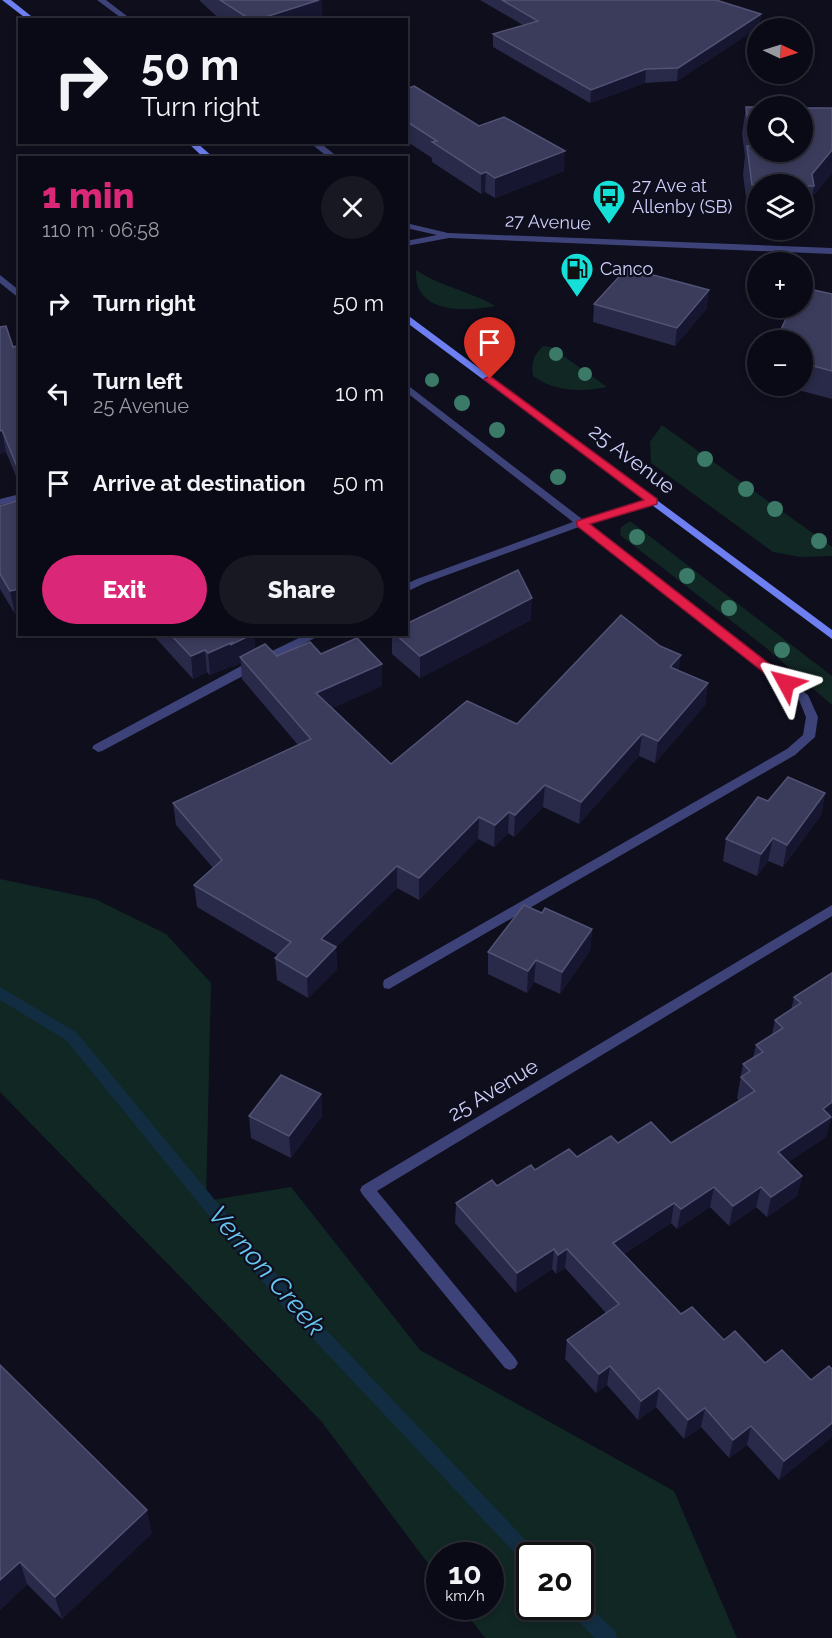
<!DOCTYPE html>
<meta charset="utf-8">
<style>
:root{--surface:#0a0a16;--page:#181823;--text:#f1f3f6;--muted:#999aa1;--line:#2a2b35;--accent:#db2777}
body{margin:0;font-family:Raleway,sans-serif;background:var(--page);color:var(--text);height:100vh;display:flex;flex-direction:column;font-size:22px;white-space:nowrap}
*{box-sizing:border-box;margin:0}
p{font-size:20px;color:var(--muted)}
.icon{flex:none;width:33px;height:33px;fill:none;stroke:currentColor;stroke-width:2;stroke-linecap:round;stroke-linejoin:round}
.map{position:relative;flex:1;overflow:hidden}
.panel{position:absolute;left:18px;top:156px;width:390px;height:480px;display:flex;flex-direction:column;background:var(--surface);border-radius:0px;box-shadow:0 3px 9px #0003,0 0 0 2px var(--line)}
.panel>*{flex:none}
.guide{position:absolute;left:18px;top:18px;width:390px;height:126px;border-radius:0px;box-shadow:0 3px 9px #0003,0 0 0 2px var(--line);background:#0a0a16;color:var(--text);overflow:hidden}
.needle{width:39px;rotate:94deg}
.fabs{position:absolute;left:747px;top:18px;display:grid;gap:12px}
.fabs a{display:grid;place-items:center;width:66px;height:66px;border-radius:50%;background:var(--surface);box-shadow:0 3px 9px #0003,0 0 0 2px var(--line);font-size:30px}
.speed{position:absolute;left:426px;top:1542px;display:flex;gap:12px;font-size:30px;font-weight:700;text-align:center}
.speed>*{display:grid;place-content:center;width:78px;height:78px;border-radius:50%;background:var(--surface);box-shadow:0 3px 9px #0003,0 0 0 2px var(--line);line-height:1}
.speed small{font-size:15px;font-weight:400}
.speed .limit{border:3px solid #111;border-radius:9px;background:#fff;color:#111}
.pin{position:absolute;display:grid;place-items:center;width:51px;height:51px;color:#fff;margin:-62px -26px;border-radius:50% 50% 50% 0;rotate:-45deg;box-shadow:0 0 6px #0007}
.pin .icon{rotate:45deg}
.me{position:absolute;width:66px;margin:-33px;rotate:308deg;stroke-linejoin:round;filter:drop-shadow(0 0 4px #0008)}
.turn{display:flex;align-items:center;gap:21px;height:126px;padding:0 24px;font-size:27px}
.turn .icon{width:78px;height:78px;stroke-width:2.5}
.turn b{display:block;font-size:42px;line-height:51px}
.round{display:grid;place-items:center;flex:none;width:63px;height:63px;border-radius:32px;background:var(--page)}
.overview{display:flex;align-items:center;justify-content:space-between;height:102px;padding:0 24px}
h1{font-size:36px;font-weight:800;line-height:45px;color:var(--accent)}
.cta{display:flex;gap:12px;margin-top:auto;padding:12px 24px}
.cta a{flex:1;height:69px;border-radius:36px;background:var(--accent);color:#fff;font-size:24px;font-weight:800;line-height:69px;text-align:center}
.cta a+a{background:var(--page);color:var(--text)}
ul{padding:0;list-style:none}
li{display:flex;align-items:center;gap:18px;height:90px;padding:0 24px}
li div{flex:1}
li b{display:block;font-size:22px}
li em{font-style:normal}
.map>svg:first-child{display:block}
</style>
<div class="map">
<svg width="832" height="1638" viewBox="0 0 832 1638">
<rect width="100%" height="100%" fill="#0e0e1d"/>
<g fill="#112723" fill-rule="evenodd">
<path d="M416,270C441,287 470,291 495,306C465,312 413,314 416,270Z"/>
<path d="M543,346L551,347L607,387C581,392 555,392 533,376C531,363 533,356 543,346Z"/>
<polygon points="662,425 832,547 832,556 800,557 773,552 651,463 650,442"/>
<polygon points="630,521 832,676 832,705 765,647 620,535 621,527"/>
<path d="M0,879L95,899L166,934L211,983L206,1201L291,1187L420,1350L674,1491L737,1638H485L461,1607L490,1606V1556H440L439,1578L321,1421L0,1092ZM530,1556H580V1606H530Z"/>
</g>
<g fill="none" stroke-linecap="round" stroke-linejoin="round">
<g fill="#122d42" fill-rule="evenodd">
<polygon points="0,987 76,1032 297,1299 536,1551 539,1556 530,1556 530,1566 524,1563 285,1309 66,1040 0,1000"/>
<polygon points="580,1598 615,1631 617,1638 595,1638 570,1613 568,1606 580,1606"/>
</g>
<g fill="#3d4378" fill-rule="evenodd">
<polygon points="0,275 20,291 20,299 0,283"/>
<polygon points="406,384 582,519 649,500 657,500 657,504 588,524 808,695 818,717 815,737 795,755 389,989 384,988 383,984 384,980 787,749 803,735 806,717 799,700 579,527 425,583 406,592 406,584 417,579 573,522 406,392"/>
<polygon points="20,494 20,500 0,505 0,499"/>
<polygon points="307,634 322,634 102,751 98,752 92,748 94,745 243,665"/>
</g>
<g fill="#3d4378" fill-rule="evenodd">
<polygon points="97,0 106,0 132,20 124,20"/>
<polygon points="309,142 319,142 339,158 329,158"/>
<polygon points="832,905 832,916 377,1191 515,1358 518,1363 515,1368 510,1370 505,1368 362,1194 360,1190 362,1186"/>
</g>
<polygon fill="#3d4378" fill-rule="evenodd" points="406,223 448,233 832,248 832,254 449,238 406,246 406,241 437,235 406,228"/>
<g fill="#6e7ff2" fill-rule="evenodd">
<polygon points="2,0 11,0 36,20 28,20"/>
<polygon points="187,142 196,142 214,158 204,158"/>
<polygon points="406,314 832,630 832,639 406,322"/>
</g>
</g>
<g fill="#3c7a68">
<circle cx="556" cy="354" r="7"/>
<circle cx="585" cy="374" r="7"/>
<circle cx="432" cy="380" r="7"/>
<circle cx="462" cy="403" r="8"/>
<circle cx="497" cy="430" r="8"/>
<circle cx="705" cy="459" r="8"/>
<circle cx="558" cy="477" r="8"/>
<circle cx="746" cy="489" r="8"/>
<circle cx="775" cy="509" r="8"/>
<circle cx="637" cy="537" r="8"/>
<circle cx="819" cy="541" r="8"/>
<circle cx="687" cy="576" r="8"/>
<circle cx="729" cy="608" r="8"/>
<circle cx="782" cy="650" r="8"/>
</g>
<g fill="#292949">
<polygon points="199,0 322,0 322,19 319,20 222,20 214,14"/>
<polygon points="480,0 716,0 761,14 759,27 677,81 645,83 590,103 493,47 493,34 523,25"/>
<polygon points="406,89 479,126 564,171 495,198 485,192 481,194 432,162 432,158 406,141"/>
<polygon points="746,107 832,108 832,173 812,197 810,215 802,215 802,184 758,184 758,213 748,213 743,174 745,156 742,134"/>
<polygon points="832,294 832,399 783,386 802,386 802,340 811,297"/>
<polygon points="594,304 707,308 675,346 593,322"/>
<polygon points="0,327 13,347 20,345 20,486 6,452 0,454"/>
<polygon points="0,506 15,614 0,589"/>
<polygon points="531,620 420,678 392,654 392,634 406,634"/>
<polygon points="152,634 238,634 239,636 254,634 255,649 277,656 321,654 382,664 382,686 332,708 391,764 679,671 708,683 705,705 655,763 639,756 579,824 543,807 514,837 508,833 494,847 478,839 419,900 397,888 336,947 337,969 308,998 277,980 275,958 278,955 197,907 194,885 213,868 176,825 173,803 298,745 242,679 241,663 232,667 232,666 210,675 207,672 193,679"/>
<polygon points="825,793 821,815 783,867 768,861 757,876 723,861 726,839 768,801"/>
<polygon points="542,913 592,929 590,951 560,994 534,982 527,993 488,974 488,952"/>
<polygon points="832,973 830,1120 826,1137 788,1162 802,1176 797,1196 767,1217 756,1207 729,1226 710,1207 677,1229 671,1223 624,1254 681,1314 765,1363 811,1380 832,1369 832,1437 779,1480 747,1445 729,1458 701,1427 684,1439 656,1407 638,1420 607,1385 596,1393 565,1359 567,1340 606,1313 565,1268 556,1274 552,1269 516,1293 455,1223 456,1203 535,1170 618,1143 671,1143 739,1101 737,1098 743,1064 753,1058 756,1045 772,1034 775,1020 791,1010 794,997"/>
<polygon points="321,1094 322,1116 291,1158 251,1138 249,1116"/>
<polygon points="0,1365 152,1533 62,1619 27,1584 0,1610"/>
</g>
<g fill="#171630">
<polygon points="319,0 322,0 322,19 319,20 256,20"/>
<polygon points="761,14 759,27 677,81 678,68"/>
<polygon points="646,69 645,83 590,103 591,90"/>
<polygon points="832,150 832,173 812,197 814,186 812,174"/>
<polygon points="565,151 564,171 495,198 495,178"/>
<polygon points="486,172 485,192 481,194 481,174"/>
<polygon points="709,290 707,308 675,346 677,328"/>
<polygon points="2,430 6,452 0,454 0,431"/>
<polygon points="20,589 20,612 15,614 10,591"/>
<polygon points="532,598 531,620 420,678 420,656"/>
<polygon points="253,634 254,634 256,656 240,657 241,663 232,667 232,666 210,675 208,653"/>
<polygon points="205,650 207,672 193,679 191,656"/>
<polygon points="681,655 678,677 670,667"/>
<polygon points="382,664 382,686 317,715 316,693"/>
<polygon points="708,683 705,705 655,763 658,741"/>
<polygon points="642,734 639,756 579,824 581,802"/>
<polygon points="545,785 543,807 514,837 515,815"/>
<polygon points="825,793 821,815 783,867 787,845"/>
<polygon points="509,812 508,833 494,847 495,825"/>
<polygon points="479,817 478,839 419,900 419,878"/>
<polygon points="773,838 768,861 757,876 761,854"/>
<polygon points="397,866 397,888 336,947 337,969 308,998 307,977 321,939"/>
<polygon points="592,929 590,951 560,994 562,972"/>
<polygon points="536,960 534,982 527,993 528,971"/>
<polygon points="321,1094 322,1116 291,1158 289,1136"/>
<polygon points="832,1102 832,1119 830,1120 826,1137 773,1173 778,1152 823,1109"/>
<polygon points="802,1176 797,1196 767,1217 771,1197"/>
<polygon points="714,1187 710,1207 677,1229 681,1209"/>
<polygon points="761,1187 756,1207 729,1226 733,1206"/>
<polygon points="674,1203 671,1223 610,1263 613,1243"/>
<polygon points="554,1249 552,1269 516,1293 517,1273"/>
<polygon points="567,1249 565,1268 556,1274 558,1255"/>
<polygon points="610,1366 607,1385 596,1393 599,1374"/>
<polygon points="659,1388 656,1407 638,1420 641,1401"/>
<polygon points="705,1408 701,1427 684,1439 688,1420"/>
<polygon points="832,1423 832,1437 779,1480 784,1461"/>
<polygon points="751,1426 747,1445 729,1458 733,1440"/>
<polygon points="147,1510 152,1533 62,1619 55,1597"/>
<polygon points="20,1562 27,1584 0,1610 0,1580"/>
</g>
<g fill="#3b3b5c" stroke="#525275" stroke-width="1.5">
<polygon points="220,0 319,0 256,20 251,20"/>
<polygon points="502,0 716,0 761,14 678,68 646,69 591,90 493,34 538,21"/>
<polygon points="414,86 479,126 504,117 565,151 495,178 486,172 481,174 432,142 437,141 406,121 406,89"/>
<polygon points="746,107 758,107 758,152 802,152 802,108 832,108 832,150 812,174 814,186 802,186 802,184 752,185 747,146 751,146"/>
<polygon points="627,268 709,290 677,328 594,304"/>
<polygon points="814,290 832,294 832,371 802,363 802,340 776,340 791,308 802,308 802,297 811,297"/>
<polygon points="6,326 13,347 20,345 20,474 2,430 0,431 0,327"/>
<polygon points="20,500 20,589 10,591 0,574 0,506"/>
<polygon points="518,570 532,598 420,656 395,634 406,634 406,624"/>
<polygon points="621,615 660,646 681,655 670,667 708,683 658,741 642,734 581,802 545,785 515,815 509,812 495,825 479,817 419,878 397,866 321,939 336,947 307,977 275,958 291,942 194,885 222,860 173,803 311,739 240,657 265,644 277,656 310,642 321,654 357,638 382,664 316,693 391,764 467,701 517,724"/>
<polygon points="170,634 238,634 239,636 241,634 253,634 230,645 233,642 208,653 205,650 191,656"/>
<polygon points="788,777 825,793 787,845 773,838 761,854 726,839 758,797 768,801"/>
<polygon points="524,905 542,913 545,908 592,929 562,972 536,960 528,971 488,952"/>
<polygon points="832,973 832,1102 823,1109 831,1117 778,1152 802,1176 771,1197 761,1187 733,1206 714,1187 681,1209 674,1203 613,1243 681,1314 692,1307 724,1340 735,1331 765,1363 782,1350 811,1380 829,1366 832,1369 832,1423 784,1461 751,1426 733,1440 705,1408 688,1420 659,1388 641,1401 610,1366 599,1374 567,1340 619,1304 567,1249 558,1255 554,1249 517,1273 456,1203 492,1180 497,1186 531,1165 535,1170 569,1149 577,1157 611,1136 618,1143 651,1122 671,1143 755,1091 741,1077 750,1071 743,1064 763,1052 756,1045 783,1028 775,1020 801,1003 794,997"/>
<polygon points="281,1075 321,1094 289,1136 249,1116"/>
<polygon points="0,1365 147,1510 55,1597 20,1562 0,1580"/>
</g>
<polygon fill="#e11d48" stroke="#92132f" stroke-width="1.5" points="490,376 657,499 657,504 590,524 790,680 792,683 790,686 781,686 577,526 577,521 644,500 486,381 484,379"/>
<defs>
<g id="bus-pin" transform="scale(1.725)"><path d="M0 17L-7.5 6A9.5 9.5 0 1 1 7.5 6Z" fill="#15e0d7" stroke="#0e0e1d"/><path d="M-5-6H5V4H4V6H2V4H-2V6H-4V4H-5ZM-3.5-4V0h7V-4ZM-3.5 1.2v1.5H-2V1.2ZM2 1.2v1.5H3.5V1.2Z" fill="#111"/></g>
<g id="fuel-pin" transform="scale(1.725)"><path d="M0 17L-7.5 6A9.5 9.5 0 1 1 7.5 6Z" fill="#15e0d7" stroke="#0e0e1d"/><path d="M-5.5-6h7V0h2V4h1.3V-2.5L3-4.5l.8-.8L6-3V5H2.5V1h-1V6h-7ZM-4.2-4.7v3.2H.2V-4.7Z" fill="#111"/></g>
</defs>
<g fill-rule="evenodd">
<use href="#bus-pin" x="609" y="196"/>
<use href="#fuel-pin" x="577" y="269"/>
</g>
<g text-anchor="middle" stroke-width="4.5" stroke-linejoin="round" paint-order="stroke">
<g font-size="18" fill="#cfd0fb" stroke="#0e0e1d" text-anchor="start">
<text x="632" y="192">27 Ave at<tspan x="632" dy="21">Allenby (SB)</tspan></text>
<text x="600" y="275">Canco</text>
</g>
<g font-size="18" fill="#cfd0fb" stroke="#0e0e1d">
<text transform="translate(548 222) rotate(2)" y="6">27 Avenue</text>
</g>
<g font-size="21" fill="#cfd0fb" stroke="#0e0e1d">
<text transform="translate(632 459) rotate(37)" y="7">25 Avenue</text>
<text transform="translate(493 1090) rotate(-31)" y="7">25 Avenue</text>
</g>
<g font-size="27" font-style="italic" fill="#66c5f1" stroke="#0e0e1d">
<text transform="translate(267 1271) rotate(49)" y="9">Vernon Creek</text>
</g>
</g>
</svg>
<div class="fabs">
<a><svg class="needle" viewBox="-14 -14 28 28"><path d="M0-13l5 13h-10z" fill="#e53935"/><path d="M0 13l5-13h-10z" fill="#999aa1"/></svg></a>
<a><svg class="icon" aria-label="search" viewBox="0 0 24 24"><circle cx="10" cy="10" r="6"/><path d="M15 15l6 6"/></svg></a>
<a><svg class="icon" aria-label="layers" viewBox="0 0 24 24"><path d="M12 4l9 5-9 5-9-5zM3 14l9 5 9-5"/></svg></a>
<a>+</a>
<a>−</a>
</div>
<div class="speed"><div>10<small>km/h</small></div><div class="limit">20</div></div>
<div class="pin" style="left:490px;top:379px;background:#d93025"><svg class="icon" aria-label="arrive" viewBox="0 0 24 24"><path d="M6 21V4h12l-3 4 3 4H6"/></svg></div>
<svg class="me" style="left:786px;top:683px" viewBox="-20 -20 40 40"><path d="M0-17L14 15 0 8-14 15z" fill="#e11d48" stroke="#fff" stroke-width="4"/></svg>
<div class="guide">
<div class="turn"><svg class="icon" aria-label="right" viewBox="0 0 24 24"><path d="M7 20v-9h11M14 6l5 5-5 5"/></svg><div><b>50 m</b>Turn right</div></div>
</div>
<section class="panel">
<div class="overview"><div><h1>1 min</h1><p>110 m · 06:58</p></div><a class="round"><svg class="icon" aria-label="close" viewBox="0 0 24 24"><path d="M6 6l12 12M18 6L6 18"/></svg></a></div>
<ul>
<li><svg class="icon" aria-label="right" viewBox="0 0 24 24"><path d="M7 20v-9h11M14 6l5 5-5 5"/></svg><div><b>Turn right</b></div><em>50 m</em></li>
<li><svg class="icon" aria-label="left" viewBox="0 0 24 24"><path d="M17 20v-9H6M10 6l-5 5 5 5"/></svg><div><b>Turn left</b><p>25 Avenue</p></div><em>10 m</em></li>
<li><svg class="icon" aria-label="arrive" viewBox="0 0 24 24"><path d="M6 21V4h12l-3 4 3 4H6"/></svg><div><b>Arrive at destination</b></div><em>50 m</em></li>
</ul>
<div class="cta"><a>Exit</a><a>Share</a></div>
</section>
</div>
